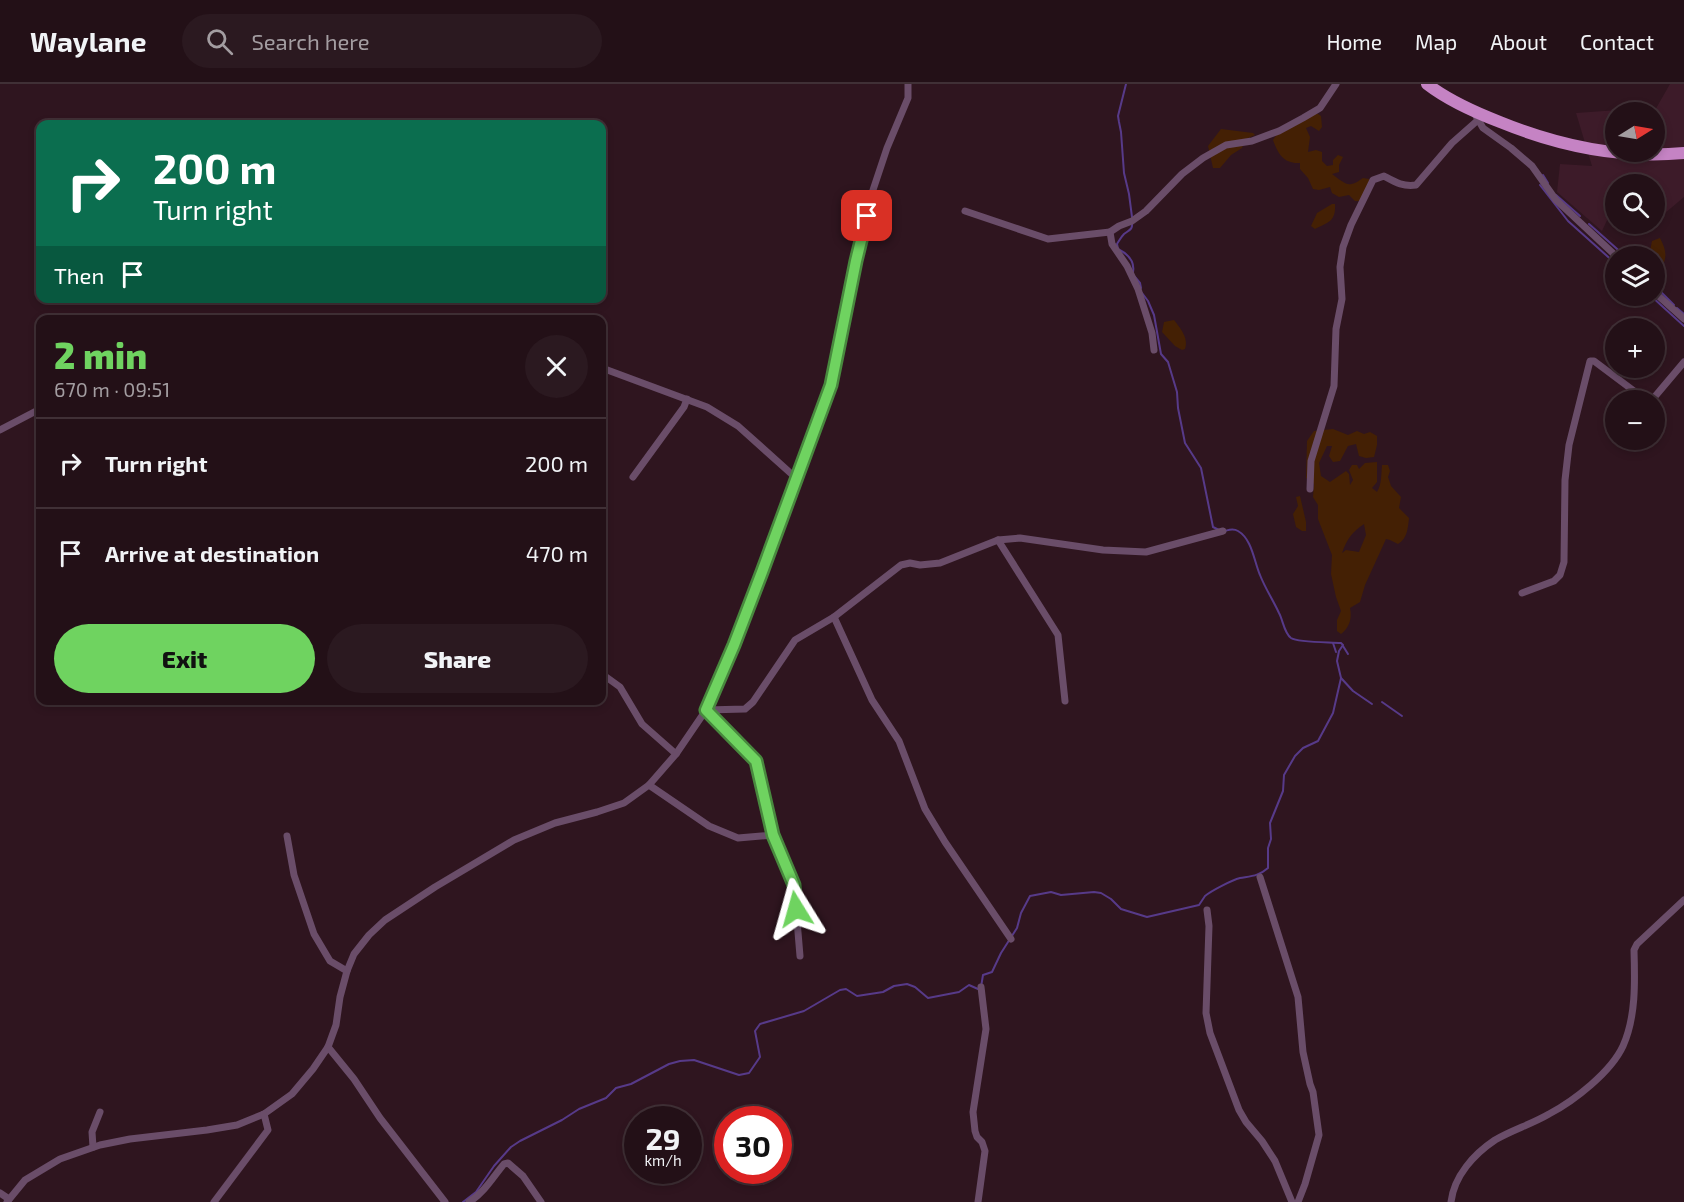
<!DOCTYPE html>
<meta charset="utf-8">
<style>
:root{--surface:#231017;--page:#2b1920;--text:#f1f3f6;--muted:#a39da1;--line:#403036;--accent:#6fd360}
body{margin:0;font-family:"Exo 2",sans-serif;background:var(--page);color:var(--text);height:100vh;display:flex;flex-direction:column;font-size:22px;white-space:nowrap}
*{box-sizing:border-box;margin:0}
p{font-size:20px;color:var(--muted)}
.icon{flex:none;width:33px;height:33px;fill:none;stroke:currentColor;stroke-width:2;stroke-linecap:round;stroke-linejoin:round}
.map{position:relative;flex:1;overflow:hidden}
.sheet{position:absolute;left:36px;top:231px;width:570px;height:390px;display:flex;flex-direction:column;background:var(--surface);border-radius:12px;box-shadow:0 3px 9px #0003,0 0 0 2px var(--line)}
.sheet>*{flex:none}
.banner{position:absolute;left:36px;top:36px;width:570px;height:183px;border-radius:12px;box-shadow:0 3px 9px #0003,0 0 0 2px var(--line);background:#0b6e4f;color:#fff;overflow:hidden}
.needle{width:39px;rotate:79deg}
.tools{position:absolute;left:1605px;top:18px;display:grid;gap:12px}
.tools a{display:grid;place-items:center;width:60px;height:60px;border-radius:50%;background:var(--surface);box-shadow:0 3px 9px #0003,0 0 0 2px var(--line);font-size:30px}
.speed{position:absolute;left:624px;top:1022px;display:flex;gap:12px;font-size:30px;font-weight:700;text-align:center}
.speed>*{display:grid;place-content:center;width:78px;height:78px;border-radius:50%;background:var(--surface);box-shadow:0 3px 9px #0003,0 0 0 2px var(--line);line-height:1}
.speed small{font-size:15px;font-weight:400}
.speed .limit{border:9px solid #d22;background:#fff;color:#111}
.pin{position:absolute;display:grid;place-items:center;width:51px;height:51px;color:#fff;margin:-26px;border-radius:12px;box-shadow:0 3px 9px #0006}
.me{position:absolute;width:66px;margin:-33px;rotate:352deg;stroke-linejoin:round;filter:drop-shadow(0 0 4px #0008)}
.turn{display:flex;align-items:center;gap:21px;height:126px;padding:0 18px;font-size:27px}
.turn .icon{width:78px;height:78px;stroke-width:2.5}
.turn b{display:block;font-size:42px;line-height:51px}
.then{display:flex;align-items:center;height:57px;padding:0 18px;background:#0003;gap:12px;font-size:22px}
.round{display:grid;place-items:center;flex:none;width:63px;height:63px;border-radius:32px;background:var(--page)}
.headline{display:flex;align-items:center;justify-content:space-between;height:102px;padding:0 18px}
h1{font-size:36px;font-weight:800;line-height:45px;color:var(--accent)}
.primary-button{display:flex;gap:12px;margin-top:auto;padding:12px 18px}
.primary-button a{flex:1;height:69px;border-radius:36px;background:var(--accent);color:#111;font-size:24px;font-weight:800;line-height:69px;text-align:center}
.primary-button a+a{background:var(--page);color:var(--text)}
ul{padding:0;list-style:none}
li{display:flex;align-items:center;gap:18px;height:90px;padding:0 18px;border-top:2px solid var(--line)}
li div{flex:1}
li b{display:block;font-size:22px}
li em{font-style:normal}
header{display:flex;align-items:center;gap:36px;box-sizing:border-box;height:84px;padding:0 30px;background:var(--surface);border-bottom:2px solid var(--line)}
header strong{font-size:28px}
nav{display:flex;gap:33px;margin-inline-start:auto;font-size:21px}
.search{width:420px;height:54px;background:var(--page);display:flex;align-items:center;gap:15px;box-sizing:border-box;padding:0 21px;border-radius:33px;color:var(--muted);font-size:22px}
.map>svg:first-child{display:block}
</style>
<header>
<strong>Waylane</strong>
<div class="search"><svg class="icon" aria-label="search" viewBox="0 0 24 24"><circle cx="10" cy="10" r="6"/><path d="M15 15l6 6"/></svg>Search here</div>
<nav><a>Home</a><a>Map</a><a>About</a><a>Contact</a></nav>
</header>
<div class="map">
<svg width="1684" height="1118" viewBox="0 0 1684 1118">
<rect width="100%" height="100%" fill="#2f151f"/>
<path fill="#3d1b29" fill-rule="evenodd" d="M1670,0H1684V113L1658,135H1655L1654,100H1616L1615,132H1609L1602,147L1557,108L1560,80L1592,82L1576,29L1632,25L1654,28ZM1616,28H1654V68H1616Z"/>
<g fill="#442004" fill-rule="evenodd">
<path d="M1306,30H1318L1321,32L1322,43L1319,47L1311,42L1306,44L1310,53L1308,68L1316,66L1322,68V77L1327,82L1333,81V76L1338,71L1343,73L1339,81V88L1332,90C1346,100 1348,105 1363,94L1369,95V103L1360,117H1355L1349,111L1339,113L1332,109L1330,103L1319,106L1313,105L1308,94L1300,85V79C1284,80 1278,70 1273,56C1280,44 1294,37 1306,30Z"/>
<polygon points="1221,45 1253,49 1255,51 1246,55 1242,64 1231,71 1220,84 1213,84 1208,62"/>
<path d="M1332,120H1335C1336,138 1328,138 1315,145L1311,142L1317,129Z"/>
<path d="M1660,154C1666,166 1668,173 1661,184L1655,185L1654,172H1649L1652,157Z"/>
<path d="M1174,236C1180,244 1189,254 1185,265L1182,266L1175,262L1162,248L1164,238Z"/>
<path d="M1333,345L1348,351L1357,347L1364,350L1370,348L1377,352V361L1374,373L1366,374L1359,372L1356,360L1348,362L1340,377L1333,378L1329,372L1332,362H1327L1319,379L1321,392L1330,398L1346,387L1349,390L1350,401L1353,396L1349,386L1352,381H1357L1359,385L1365,379L1377,378V398L1372,404L1377,408C1382,399 1381,391 1382,381H1388L1390,387L1388,393L1391,402L1401,413L1399,424L1409,434C1408,444 1407,455 1398,460L1390,456L1386,455L1365,501L1360,518L1350,524C1352,534 1350,543 1341,550L1337,547V536L1341,527L1336,513L1331,490L1332,471L1318,435V421L1313,413L1314,400L1306,394L1307,357L1314,347ZM1364,440L1366,451L1359,468L1346,466L1342,469C1347,455 1352,448 1364,440Z"/>
<polygon points="1300,412 1306,438 1306,447 1302,447 1296,443 1293,430 1298,422 1296,413"/>
</g>
<g fill="none" stroke-linecap="round" stroke-linejoin="round">
<g stroke="#573a89" stroke-width="2">
<polyline points="1126,0 1118,32 1119,38 1121,48 1124,89 1129,110 1132,133"/>
<polyline points="1543,91 1548,99"/>
<polyline points="1540,101 1568,137 1616,180"/>
<polyline points="1556,111 1580,132"/>
<path d="M1132,138C1133,146 1129,146 1124,150C1121,153 1119,157 1117,160L1118,165C1128,170 1135,177 1133,188"/>
<polyline points="1589,140 1625,172"/>
<polyline points="1135,193 1140,199 1141,204"/>
<polyline points="1656,203 1674,221"/>
<polyline points="1142,209 1148,217 1154,231 1161,270 1168,278 1177,308 1178,324 1185,359 1201,384 1213,443 1219,446"/>
<polyline points="1651,212 1684,242"/>
<polyline points="1677,224 1684,230"/>
<polyline points="1333,559 1336,568"/>
<polyline points="1343,562 1348,570"/>
<polyline points="1341,594 1353,607 1372,620"/>
<polyline points="1382,618 1402,632"/>
<path d="M463,1118L476,1108L494,1082L511,1063L520,1057L562,1036L579,1025L606,1014L616,1004L631,1000L669,980L680,977L694,976L739,991L749,989L760,973L755,947L760,940L804,927L840,906L846,905L857,912L883,908L894,902L907,900L915,903L928,914L959,908L969,901L978,905L981,903L983,891L992,888L1001,869L1017,844L1021,829L1030,812L1051,808L1061,811L1094,808L1101,809L1111,815L1121,825L1147,833L1199,821C1201,818 1203,815 1205,812C1211,807 1232,796 1240,794C1251,792 1259,792 1268,784V764L1271,755L1270,739L1283,707L1284,691L1295,672L1303,664L1318,657L1333,629L1341,594L1337,577L1339,567L1343,561L1341,559C1330,558 1299,559 1291,554C1284,549 1283,536 1279,529C1273,516 1265,504 1260,491C1254,477 1252,455 1238,447C1233,444 1229,446 1224,447"/>
</g>
<g stroke="#6a4d69" stroke-width="7">
<polyline points="1476,32 1483,44 1511,64 1532,82 1556,116 1616,172"/>
<polyline points="965,127 1048,155 1110,148"/>
<polyline points="1654,208 1684,235"/>
<polyline points="1154,266 1152,249 1138,205 1127,182 1112,160 1110,148 1119,142 1132,137 1146,127 1182,90 1203,74 1226,61 1252,57 1279,47 1303,34 1320,24 1336,0"/>
<polyline points="602,284 707,323 738,342 796,394"/>
<polyline points="1652,316 1684,278"/>
<polyline points="0,346 40,325"/>
<polyline points="633,393 684,323 687,315"/>
<path d="M1310,405L1311,377L1334,302L1336,245L1342,215L1340,183L1343,163L1351,141L1373,96L1384,92C1395,98 1403,103 1416,101L1452,59L1478,36"/>
<polyline points="998,456 1058,551 1065,617"/>
<polyline points="1522,509 1554,497 1560,491 1564,478 1565,396 1569,361 1590,277 1594,277 1646,316"/>
<polyline points="834,533 872,616 899,657 925,725 945,758 1011,855"/>
<polyline points="602,590 620,603 642,640 676,670"/>
<polyline points="257,616 257,619"/>
<polyline points="649,701 709,742 738,754 773,751"/>
<polyline points="287,752 294,791 314,850 330,877 347,887"/>
<polyline points="1260,793 1298,913 1303,968 1310,1000 1313,1008 1319,1051 1305,1100 1298,1118"/>
<polyline points="1207,826 1209,842 1206,929 1210,949 1239,1026 1246,1038 1262,1057 1275,1077 1292,1118"/>
<polyline points="800,872 794,801 773,751 756,677 706,626 745,625 753,618 795,556 834,533 901,481 910,479 920,481 940,479 998,456 1020,454 1103,466 1146,468 1223,447"/>
<polyline points="328,963 354,995 380,1034 445,1118"/>
<polyline points="93,1063 92,1048 100,1028"/>
<polyline points="0,1109 9,1115"/>
<polyline points="7,1118 25,1096 60,1075 100,1061 130,1055 207,1046 237,1041 264,1030 292,1010 313,985 328,963 336,941 340,913 347,887 354,870 369,851 385,836 435,803 514,756 555,739 597,728 624,719 649,701 676,670 706,626 734,561 831,301 856,177 872,109 887,64 908,14 908,0"/>
<polyline points="214,1118 268,1046 264,1030"/>
<path d="M469,1118C484,1109 493,1093 504,1080L508,1079L523,1092L541,1118"/>
<polyline points="978,1118 985,1067 982,1058 977,1053 975,1047 973,1028 986,945 981,903"/>
<path d="M1451,1118C1454,1092 1474,1070 1495,1056C1512,1046 1532,1040 1549,1030C1574,1017 1611,988 1623,962C1636,933 1635,898 1634,866L1637,860L1684,816"/>
</g>
<path stroke="#c583c4" stroke-width="12" d="M1427,0C1449,17 1474,28 1500,38C1559,62 1621,75 1684,69"/>
</g>
<g fill="none" stroke-linecap="round" stroke-linejoin="round">
<g stroke="#48893e" stroke-width="15">
<polyline id="route" points="796,825 794,801 773,751 756,677 706,626 734,561 762,488 831,301 856,177 867,132"/>
</g>
<use href="#route" stroke="#6fd360" stroke-width="10"/>
</g>
</svg>
<div class="tools">
<a><svg class="needle" viewBox="-14 -14 28 28"><path d="M0-13l5 13h-10z" fill="#e53935"/><path d="M0 13l5-13h-10z" fill="#a39da1"/></svg></a>
<a><svg class="icon" aria-label="search" viewBox="0 0 24 24"><circle cx="10" cy="10" r="6"/><path d="M15 15l6 6"/></svg></a>
<a><svg class="icon" aria-label="layers" viewBox="0 0 24 24"><path d="M12 4l9 5-9 5-9-5zM3 14l9 5 9-5"/></svg></a>
<a>+</a>
<a>−</a>
</div>
<div class="speed"><div>29<small>km/h</small></div><div class="limit">30</div></div>
<div class="pin" style="left:867px;top:132px;background:#d93025"><svg class="icon" aria-label="arrive" viewBox="0 0 24 24"><path d="M6 21V4h12l-3 4 3 4H6"/></svg></div>
<svg class="me" style="left:796px;top:825px" viewBox="-20 -20 40 40"><path d="M0-17L14 15 0 8-14 15z" fill="#6fd360" stroke="#fff" stroke-width="4"/></svg>
<div class="banner">
<div class="turn"><svg class="icon" aria-label="right" viewBox="0 0 24 24"><path d="M7 20v-9h11M14 6l5 5-5 5"/></svg><div><b>200 m</b>Turn right</div></div>
<div class="then">Then<svg class="icon" aria-label="arrive" viewBox="0 0 24 24"><path d="M6 21V4h12l-3 4 3 4H6"/></svg></div>
</div>
<section class="sheet">
<div class="headline"><div><h1>2 min</h1><p>670 m · 09:51</p></div><a class="round"><svg class="icon" aria-label="close" viewBox="0 0 24 24"><path d="M6 6l12 12M18 6L6 18"/></svg></a></div>
<ul>
<li><svg class="icon" aria-label="right" viewBox="0 0 24 24"><path d="M7 20v-9h11M14 6l5 5-5 5"/></svg><div><b>Turn right</b></div><em>200 m</em></li>
<li><svg class="icon" aria-label="arrive" viewBox="0 0 24 24"><path d="M6 21V4h12l-3 4 3 4H6"/></svg><div><b>Arrive at destination</b></div><em>470 m</em></li>
</ul>
<div class="primary-button"><a>Exit</a><a>Share</a></div>
</section>
</div>
